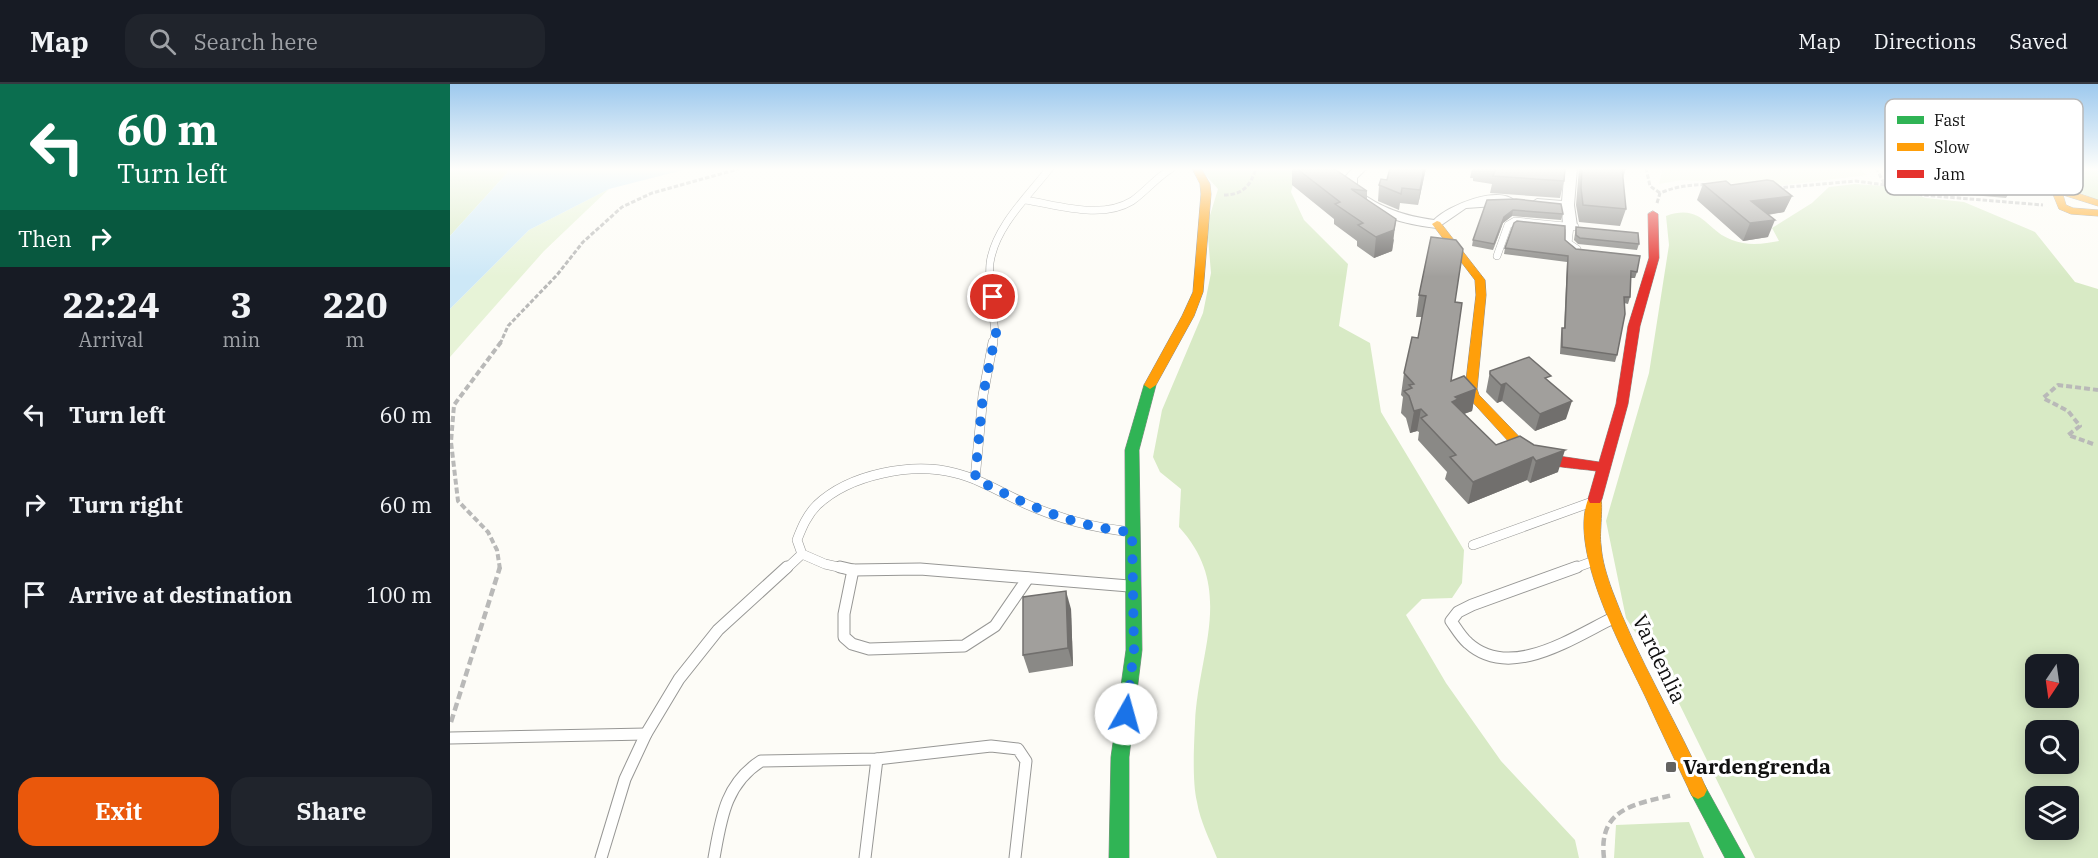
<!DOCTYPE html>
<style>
:root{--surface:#171b24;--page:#20242c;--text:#f1f3f6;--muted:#9ea1a6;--line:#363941;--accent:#ea580c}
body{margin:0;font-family:"IBM Plex Serif",serif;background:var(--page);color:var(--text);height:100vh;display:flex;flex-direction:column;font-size:22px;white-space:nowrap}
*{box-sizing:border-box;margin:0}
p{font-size:20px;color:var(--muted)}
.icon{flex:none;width:33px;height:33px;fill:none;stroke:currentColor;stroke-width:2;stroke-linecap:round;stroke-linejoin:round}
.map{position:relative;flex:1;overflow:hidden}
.sheet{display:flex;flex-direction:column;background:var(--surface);width:450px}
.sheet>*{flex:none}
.guide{background:#0b6e4f;color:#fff;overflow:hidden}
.needle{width:39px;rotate:193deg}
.fabs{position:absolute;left:1575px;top:570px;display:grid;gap:12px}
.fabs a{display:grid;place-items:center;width:54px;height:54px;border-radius:12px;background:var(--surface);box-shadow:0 3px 15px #0003;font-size:30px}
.pin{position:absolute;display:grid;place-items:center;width:51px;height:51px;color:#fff;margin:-26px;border:3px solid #fff;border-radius:50%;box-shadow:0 2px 6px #0007}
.me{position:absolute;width:66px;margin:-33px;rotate:7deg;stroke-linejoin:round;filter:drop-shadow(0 0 4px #0008)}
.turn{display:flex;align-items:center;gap:21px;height:126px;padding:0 18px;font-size:27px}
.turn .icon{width:78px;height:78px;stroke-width:2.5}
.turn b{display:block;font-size:42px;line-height:51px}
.then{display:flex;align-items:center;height:57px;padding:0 18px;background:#0003;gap:12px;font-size:22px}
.eta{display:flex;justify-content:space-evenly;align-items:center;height:102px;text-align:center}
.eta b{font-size:36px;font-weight:800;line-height:42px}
.cta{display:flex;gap:12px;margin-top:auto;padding:12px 18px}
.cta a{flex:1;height:69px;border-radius:18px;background:var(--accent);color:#fff;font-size:24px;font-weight:800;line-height:69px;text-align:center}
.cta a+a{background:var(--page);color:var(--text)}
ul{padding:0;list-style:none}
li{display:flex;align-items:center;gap:18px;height:90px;padding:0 18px}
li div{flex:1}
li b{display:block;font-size:22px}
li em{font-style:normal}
header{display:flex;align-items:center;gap:36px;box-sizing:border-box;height:84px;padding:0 30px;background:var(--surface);border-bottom:2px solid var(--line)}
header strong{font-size:28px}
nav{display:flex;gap:33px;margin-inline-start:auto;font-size:21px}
.search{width:420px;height:54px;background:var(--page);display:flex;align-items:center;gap:15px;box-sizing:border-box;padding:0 21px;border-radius:18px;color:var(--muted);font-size:22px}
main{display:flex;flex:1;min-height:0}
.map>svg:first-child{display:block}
</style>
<header>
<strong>Map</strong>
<div class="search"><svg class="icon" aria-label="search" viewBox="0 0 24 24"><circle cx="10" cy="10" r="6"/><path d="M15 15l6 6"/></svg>Search here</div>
<nav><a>Map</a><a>Directions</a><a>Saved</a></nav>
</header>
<main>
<section class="sheet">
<div class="guide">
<div class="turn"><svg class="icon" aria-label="left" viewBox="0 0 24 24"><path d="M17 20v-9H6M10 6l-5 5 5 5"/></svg><div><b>60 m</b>Turn left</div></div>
<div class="then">Then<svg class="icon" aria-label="right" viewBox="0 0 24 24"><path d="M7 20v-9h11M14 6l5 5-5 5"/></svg></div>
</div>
<div class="eta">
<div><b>22:24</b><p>Arrival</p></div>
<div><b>3</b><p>min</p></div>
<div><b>220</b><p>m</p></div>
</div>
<ul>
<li><svg class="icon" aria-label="left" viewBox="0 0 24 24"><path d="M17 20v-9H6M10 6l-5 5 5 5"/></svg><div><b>Turn left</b></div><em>60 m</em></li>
<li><svg class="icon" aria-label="right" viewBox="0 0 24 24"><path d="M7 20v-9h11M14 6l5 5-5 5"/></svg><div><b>Turn right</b></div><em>60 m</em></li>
<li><svg class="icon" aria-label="arrive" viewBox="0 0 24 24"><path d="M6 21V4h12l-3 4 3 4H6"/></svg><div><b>Arrive at destination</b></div><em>100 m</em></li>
</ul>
<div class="cta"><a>Exit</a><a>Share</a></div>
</section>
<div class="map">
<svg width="1648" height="774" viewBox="0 0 1648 774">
<rect width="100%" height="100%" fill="#fdfcf7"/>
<polygon fill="#e7f3d7" points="159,105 94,167 0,273 0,225 79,146"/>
<g fill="#d8eac5" fill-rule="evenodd">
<polygon points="0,84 57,84 57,89 0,152"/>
<path d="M749,84H847L841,108L854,136L898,180L889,242L920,259L931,328L1014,466L1012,499L1002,514L972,515L956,531L996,599L1051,677L1125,756L1129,774H767C760,756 750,737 747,718C742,697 744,662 745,639C748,568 786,505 729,443L731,405L710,388L703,373L712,326L753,229L761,189L757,141L768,105Z"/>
<polygon points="1593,84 1648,84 1648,116 1615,103"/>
<path d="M1405,100L1435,102L1476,114L1514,118L1585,148L1625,198L1648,205V774H1305L1223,607L1176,534L1156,437L1199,289L1219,161L1216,132C1253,119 1256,147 1282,156C1297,162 1314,160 1329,157L1322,144L1362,119L1379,103ZM1586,580H1618V614H1586ZM1586,646H1618V680H1586ZM1586,712H1618V746H1586Z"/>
<polygon points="1239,738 1254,774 1164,774 1166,741"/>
</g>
<polygon fill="#f0f6e1" points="1213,84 1408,84 1417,91 1327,102 1231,96 1209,100"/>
<polygon fill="#cde8f7" points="57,84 241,84 159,105 79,146 0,225 0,152 57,89"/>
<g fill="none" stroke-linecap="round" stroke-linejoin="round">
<g stroke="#979795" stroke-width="8">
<g id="lane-far2">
<polyline points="1586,84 1610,107"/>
<path d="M575,116C608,121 651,136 682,117C696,107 707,93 722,84"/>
<polyline points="1120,142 1118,159 1127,165"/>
<polyline points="1047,172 1058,141 1065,137 1125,143"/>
<path d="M543,260L545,249C543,227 538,201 540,179C545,143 579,111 600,84"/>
</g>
</g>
<g stroke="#979795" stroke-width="10">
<g id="lane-far1">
<polyline points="525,395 533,311 543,258"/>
<polyline points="1023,461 1142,418"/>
<polyline points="336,485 352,470"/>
<path d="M397,485L375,480L352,470L347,456C352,443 357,431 367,421C400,390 462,378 505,389C530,395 552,409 576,420C609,435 644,444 681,448"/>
<polyline points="1122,485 1144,477"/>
</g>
</g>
<g stroke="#979795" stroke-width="13">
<g id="lane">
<polyline points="390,483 403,486 470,485 679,502"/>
<path d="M1127,483L1022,521L1008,528L1001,537C1006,544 1011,553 1018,559C1060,597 1122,554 1163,534"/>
<polyline points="403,486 394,530 394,553 402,560 419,565 514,562 545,542 578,494"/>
<polyline points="0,654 196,650"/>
<polyline points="151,774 175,695 196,650 229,595 268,546 337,483"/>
<path d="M264,774C271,735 275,700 311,677L427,675L541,662L568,665L576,677L565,774"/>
<polyline points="415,774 427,675"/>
</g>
</g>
<g stroke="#979795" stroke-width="2">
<g id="street">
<path d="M903,84H917L907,94V106C931,124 954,132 984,136C999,121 1048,101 1065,117L1059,121L1016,124L987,144C952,140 925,132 897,110L895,93Z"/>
<polygon points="1115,84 1127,84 1124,121 1127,142 1120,146 1113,142 1112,124 1087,123 1081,119 1087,115 1112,117"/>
</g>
</g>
<g stroke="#8e8d8b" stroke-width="1">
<g id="fast">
<polygon points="700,297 706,301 689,366 692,566 679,673 679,774 659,774 661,673 676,566 675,366 694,301"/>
<polygon points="1248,697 1254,700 1295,774 1275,774 1239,706 1242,700"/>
</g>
</g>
<g stroke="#8e8d8b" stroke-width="1">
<g id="slow">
<polygon points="742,84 751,84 760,100 761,110 753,208 744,232 706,301 700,305 694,301 732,232 743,208 751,110 750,100"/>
<polygon points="1616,105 1648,116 1648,122 1613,111 1616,121 1623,124 1648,126 1648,132 1621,130 1609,125 1602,108 1607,105"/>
<polygon points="987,137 990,138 1035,196 1036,211 1027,305 1029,311 1081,365 1083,368 1081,371 1071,371 1017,312 1015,305 1026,211 1025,196 982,140"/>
<path d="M1145,410L1150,411C1154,419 1149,449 1151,461C1152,477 1157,492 1162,506C1187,575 1228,639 1257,706L1254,712L1248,715L1242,712C1226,678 1210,645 1195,612C1173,566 1115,461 1140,411Z"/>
</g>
</g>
<g stroke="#8e8d8b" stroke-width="1">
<path id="jam" d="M1203,127L1208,130L1209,174L1190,242L1178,320L1152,415L1150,419H1140L1138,415L1146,387C1127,384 1082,383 1069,368L1076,363L1102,371L1149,378L1166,320L1178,242L1199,174L1198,130Z"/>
</g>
<g stroke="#b9b9b8" stroke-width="3" stroke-dasharray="4.5 2" stroke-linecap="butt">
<polyline points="1196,84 1200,102 1210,109"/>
<polyline points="1426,84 1434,99"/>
<polyline points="1327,104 1406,97 1451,103 1472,111 1593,121"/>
<path d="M774,111C793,111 801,101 806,84"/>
<path d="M1207,119L1210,109C1225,103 1240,100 1257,101"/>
<polyline points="50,260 58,242 107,191 133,158 172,123 202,109 292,84"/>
</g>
<g stroke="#b9b9b8" stroke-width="4" stroke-dasharray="6 3" stroke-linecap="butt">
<polyline points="1643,360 1618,351 1630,342 1618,327 1593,314 1608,301 1648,306"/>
<polyline points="50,485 47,466 38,448 8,417 1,358 4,321 51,258"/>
</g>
<g stroke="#b9b9b8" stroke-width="4.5" stroke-dasharray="8 4" stroke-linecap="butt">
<polyline points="1,638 50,483"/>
<path d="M1154,774C1148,725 1184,720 1223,711"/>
</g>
<use href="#lane-far2" stroke="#fffffe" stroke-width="7"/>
<use href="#lane-far1" stroke="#fffffe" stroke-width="9"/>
<use href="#lane" stroke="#fffffe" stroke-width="11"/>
<use href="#street" fill="#fffffe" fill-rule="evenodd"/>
<use href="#fast" fill="#30b455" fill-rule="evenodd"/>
<use href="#slow" fill="#ff9f0a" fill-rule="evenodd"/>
<use href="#jam" fill="#e5322d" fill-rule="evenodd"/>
</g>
<g fill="#8a8986">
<polygon points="842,84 886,84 884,85 917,107 917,115 944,156 942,167 924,174 907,162 907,157 884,140 884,135 842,101"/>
<polygon points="940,84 976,84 968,121 950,119 949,126 928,117 929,101 937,96"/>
<polygon points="1022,84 1115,84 1114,97 1110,114 1040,109 1042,100 1023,97 1023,94 1020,94"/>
<polygon points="1129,84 1176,84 1173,94 1176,125 1170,142 1129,138 1126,121"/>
<polygon points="1452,84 1557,84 1566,97 1556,114 1465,106"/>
<polygon points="1253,100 1281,101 1342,112 1334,128 1318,131 1318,153 1293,157 1247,116"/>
<polygon points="1037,116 1113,130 1111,136 1062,132 1053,139 1043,166 1022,162 1023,156"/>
<polygon points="1126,143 1189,160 1187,166 1128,160 1124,156"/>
<polygon points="981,153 1005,218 1001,297 1026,305 1022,327 1014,330 1046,361 1070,352 1108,388 1080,399 1077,396 1018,420 995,395 997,388 968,356 969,348 967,347 960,349 956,334 951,329 953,313 951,311 954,289 968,254 972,233 966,233 969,211"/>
<polygon points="1115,156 1126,165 1187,188 1185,194 1180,194 1180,213 1178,220 1174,219 1167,271 1165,278 1110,270 1111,250 1112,244 1114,244 1117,178 1054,170 1055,164"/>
<polygon points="1040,287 1099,298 1116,335 1085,347 1052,317 1047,319 1036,308"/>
<polygon points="621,525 623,582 579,589 573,571"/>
</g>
<g fill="#716f6d">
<polygon points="974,84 976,84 968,121 970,106"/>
<polygon points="1342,112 1334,128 1295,134 1301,117"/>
<polygon points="1063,126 1062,132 1053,139 1043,166 1054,133"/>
<polygon points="946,135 942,167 924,174 926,153"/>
<polygon points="1325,136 1318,153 1293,157 1300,139"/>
<polygon points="1056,299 1052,317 1047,319 1051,301"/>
<polygon points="1026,305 1022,327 1005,333 1002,318 1005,313"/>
<polygon points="1122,317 1116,335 1085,347 1090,330"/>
<polygon points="971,325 967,347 960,349 964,327"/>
<polygon points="1115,366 1108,388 1080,399 1086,377"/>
<polygon points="1083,373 1077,396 1018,420 1023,398"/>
<polygon points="616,507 621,525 623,582 618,564"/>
</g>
<g fill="#a19f9c" stroke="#716f6d" stroke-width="1.5">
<polygon points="846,84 883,84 917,107 901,105 946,135 944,146 926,153 908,141 913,139 885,120 890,118"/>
<polygon points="940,84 974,84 970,106 952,104 951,110 929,101 931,95 937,96"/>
<polygon points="1046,84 1115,84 1114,97 1043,92"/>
<polygon points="1132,84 1172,84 1176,125 1133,121 1131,104"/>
<polygon points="1317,96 1323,97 1342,112 1301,117 1325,136 1300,139 1253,100 1276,97 1281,101"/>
<polygon points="1066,115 1111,120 1113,130 1063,126 1054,133 1044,160 1023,156 1037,116"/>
<polygon points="1067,137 1115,142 1115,156 1126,165 1190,172 1187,188 1181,187 1180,213 1174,213 1175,230 1167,271 1112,263 1112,244 1115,244 1118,172 1055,164 1064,139"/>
<polygon points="1126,143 1188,149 1189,160 1130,154 1126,151"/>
<polygon points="981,153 1006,156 1013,165 1005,218 1012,219 1001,297 1014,292 1026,305 1005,313 1008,315 1002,318 1046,361 1070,352 1084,361 1115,366 1086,377 1083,373 1023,398 1000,373 1006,371 971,334 977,331 971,325 964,327 959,312 954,307 962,304 959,301 964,300 954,289 962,253 968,254 976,212 969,211"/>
<polygon points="1079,273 1101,292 1095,294 1122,317 1090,330 1056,299 1051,301 1040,290 1040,287"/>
<polygon points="616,507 618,564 573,571 573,513"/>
</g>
<linearGradient id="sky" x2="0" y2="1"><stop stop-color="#9dc9ee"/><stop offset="0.44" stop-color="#fefefb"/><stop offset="1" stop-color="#fefefb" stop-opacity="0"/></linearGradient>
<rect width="1648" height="193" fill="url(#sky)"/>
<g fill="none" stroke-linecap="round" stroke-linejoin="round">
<path stroke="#1a73e8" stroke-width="10" stroke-dasharray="0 18" d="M543,213L546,249L533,311L525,395C578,421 622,443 682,448L684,566L676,630"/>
</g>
<rect fill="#646362" stroke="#fff" stroke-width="2" x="1215" y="677" width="12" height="12" rx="3"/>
<g text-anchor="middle" stroke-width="6" stroke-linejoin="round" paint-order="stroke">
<g font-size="21" fill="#111" stroke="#fff">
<text transform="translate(1209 575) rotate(64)" y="7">Vardenlia</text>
</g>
<g font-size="21" font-weight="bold" fill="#111" stroke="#fff" text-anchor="start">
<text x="1233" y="690">Vardengrenda</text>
</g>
</g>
<rect x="1435" y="15" width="198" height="96" rx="9" fill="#fff" stroke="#b8b8b8" stroke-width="1.5"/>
<rect x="1447" y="32" width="27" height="8" fill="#30b455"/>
<rect x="1447" y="59" width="27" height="8" fill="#ff9f0a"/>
<rect x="1447" y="86" width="27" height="8" fill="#e5322d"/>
<g font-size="16" fill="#111">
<text x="1484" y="42">Fast</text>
<text x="1484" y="69">Slow</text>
<text x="1484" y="96">Jam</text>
</g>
</svg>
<div class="fabs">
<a><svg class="needle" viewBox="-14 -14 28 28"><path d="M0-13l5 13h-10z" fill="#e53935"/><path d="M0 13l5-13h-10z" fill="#9ea1a6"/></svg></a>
<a><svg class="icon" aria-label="search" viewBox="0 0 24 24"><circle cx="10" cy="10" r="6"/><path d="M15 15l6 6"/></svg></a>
<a><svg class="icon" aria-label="layers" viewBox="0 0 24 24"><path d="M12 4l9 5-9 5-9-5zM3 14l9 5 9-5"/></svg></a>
</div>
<div class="pin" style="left:543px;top:213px;background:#d93025"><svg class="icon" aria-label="arrive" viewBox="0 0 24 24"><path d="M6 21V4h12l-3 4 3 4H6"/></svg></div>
<svg class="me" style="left:676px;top:630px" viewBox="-20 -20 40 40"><circle r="19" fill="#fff"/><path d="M0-13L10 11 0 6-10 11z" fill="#1a73e8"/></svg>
</div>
</main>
